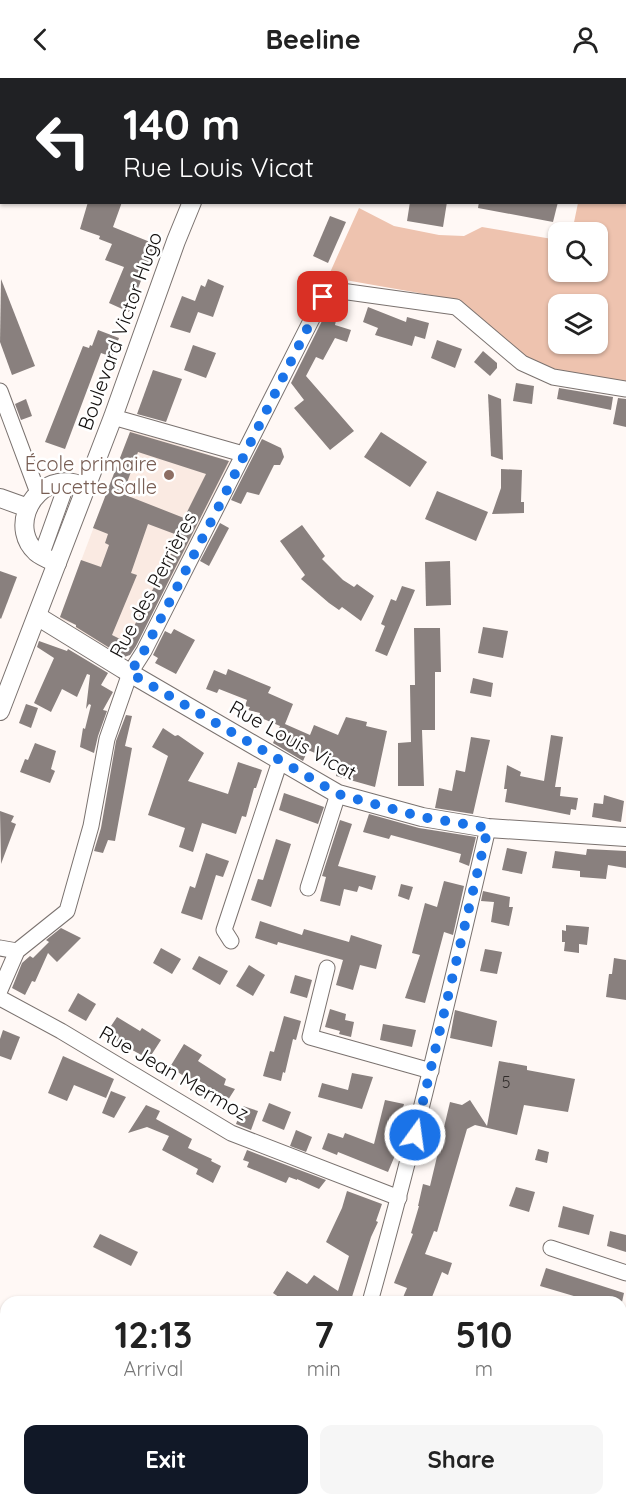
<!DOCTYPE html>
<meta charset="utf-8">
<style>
:root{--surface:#fff;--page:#f6f6f6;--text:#222;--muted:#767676;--accent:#111827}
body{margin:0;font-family:Quicksand,sans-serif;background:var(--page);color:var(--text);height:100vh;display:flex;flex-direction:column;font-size:22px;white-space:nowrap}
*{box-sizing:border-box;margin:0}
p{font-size:20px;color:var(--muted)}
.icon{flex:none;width:33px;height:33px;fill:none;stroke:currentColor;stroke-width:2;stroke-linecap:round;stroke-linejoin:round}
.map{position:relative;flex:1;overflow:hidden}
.drawer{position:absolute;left:0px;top:1218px;width:627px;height:210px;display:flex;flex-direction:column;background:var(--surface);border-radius:18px 18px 0 0;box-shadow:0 2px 4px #0004}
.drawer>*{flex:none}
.banner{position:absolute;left:0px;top:0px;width:627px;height:126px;box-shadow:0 2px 4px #0004;background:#202124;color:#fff;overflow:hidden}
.fabs{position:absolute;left:548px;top:144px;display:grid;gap:12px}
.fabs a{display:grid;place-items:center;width:60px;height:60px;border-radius:12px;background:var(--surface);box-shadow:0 2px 4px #0004;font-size:30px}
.pin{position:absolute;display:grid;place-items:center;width:51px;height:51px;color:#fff;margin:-26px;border-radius:12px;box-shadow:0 3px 9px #0006}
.me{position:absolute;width:66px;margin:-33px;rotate:14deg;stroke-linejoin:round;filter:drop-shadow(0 0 4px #0008)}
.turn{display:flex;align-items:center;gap:21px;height:126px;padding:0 24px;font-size:27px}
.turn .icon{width:78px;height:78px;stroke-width:2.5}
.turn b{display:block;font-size:42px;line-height:51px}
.eta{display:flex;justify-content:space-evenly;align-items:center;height:102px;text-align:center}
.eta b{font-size:36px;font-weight:800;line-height:42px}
.button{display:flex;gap:12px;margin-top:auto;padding:12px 24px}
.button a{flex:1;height:69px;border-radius:12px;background:var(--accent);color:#fff;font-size:24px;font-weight:800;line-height:69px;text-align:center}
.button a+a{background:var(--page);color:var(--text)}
header{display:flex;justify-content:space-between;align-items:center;height:78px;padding:0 24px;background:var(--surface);font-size:27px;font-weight:800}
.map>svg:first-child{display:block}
</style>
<header><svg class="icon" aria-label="back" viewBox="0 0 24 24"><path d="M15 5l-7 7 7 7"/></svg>Beeline<svg class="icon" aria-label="person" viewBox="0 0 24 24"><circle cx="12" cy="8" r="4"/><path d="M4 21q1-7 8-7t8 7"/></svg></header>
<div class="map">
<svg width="626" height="1428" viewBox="0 0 626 1428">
<rect width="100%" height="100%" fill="#fff8f5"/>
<polygon fill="#faeae2" points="131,351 232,384 131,576 123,579 75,550 76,547 59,541"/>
<path fill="#eec3af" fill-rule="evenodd" d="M603,0H626V307L588,302L535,287L459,222L328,199L359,130L394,148L439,157L464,158L482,149L558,162V194H597V154H572L578,125L626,124V2L602,1ZM558,226H597V266H558Z"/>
<g fill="#89807e" fill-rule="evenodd">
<polygon points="88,124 122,124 113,149 155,166 129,234 109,225 124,189 105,182 112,166 99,161 100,158 80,151"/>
<polygon points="410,124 447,124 443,149 407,143"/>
<polygon points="479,124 558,124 553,144 478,130"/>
<polygon points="330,138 346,144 328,185 313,178"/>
<polygon points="1,201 35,288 12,297 0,264"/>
<polygon points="208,201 224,208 213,239 198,234 190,255 170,249 182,218 195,223 201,207 205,209"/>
<polygon points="329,229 338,234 335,247 351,252 347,264 335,260 323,282 316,279 306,298 354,353 330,372 294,330 304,322 291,305"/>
<polygon points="368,229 406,244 407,239 429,245 425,261 415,258 412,268 375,257 378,250 363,244"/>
<polygon points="98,252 119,260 112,279 101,275 65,371 45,364 83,268 89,270 90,267 92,268"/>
<polygon points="437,262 462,271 455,290 431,280"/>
<polygon points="193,267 216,275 206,300 184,292"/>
<polygon points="483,273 497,285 497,290 490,298 474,284"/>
<polygon points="153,292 182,301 166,344 137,336"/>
<polygon points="516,305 534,308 532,326 513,323"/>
<polygon points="559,310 613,319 611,332 557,321"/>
<polygon points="488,316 501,321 503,382 491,378"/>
<polygon points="618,320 626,321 626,349 613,346"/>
<polygon points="26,321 32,338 21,342 15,326"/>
<path d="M130,354L229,383L136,568L130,577L124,579L76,549V547L60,539L81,482L101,489L109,467L105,465L108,456L93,450ZM138,374L206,396L184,440L123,416ZM148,446L180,458L126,564L112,557L137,497L131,495Z"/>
<polygon points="381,354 427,384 410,409 364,379"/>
<polygon points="262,361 281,370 284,379 280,387 274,387 259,417 247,414 241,426 231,422"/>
<polygon points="501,391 522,392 521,424 524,424 524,435 492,436 501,410"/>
<polygon points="437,413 488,434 476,463 425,441"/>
<polygon points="220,445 229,450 209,488 200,483"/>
<polygon points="302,447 325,478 322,481 343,502 354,509 357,506 374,518 361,543 342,529 339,532 329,525 301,501 305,497 280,463"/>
<polygon points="450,483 451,527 426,528 425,484"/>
<polygon points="0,493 17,499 1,541 0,540"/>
<polygon points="402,508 415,512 387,578 375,573 385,548 381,546 391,521 396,523"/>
<polygon points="483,549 508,553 503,580 478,575"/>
<polygon points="414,550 440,550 441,594 435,594 435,652 422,652 424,708 398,708 398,665 411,664 410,607 415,607"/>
<polygon points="174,551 195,562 176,596 155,585 158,580 153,577 165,553 171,556"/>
<polygon points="39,563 67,573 68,571 108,595 101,607 113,614 103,632 107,633 98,658 94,675 80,669 83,650 85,651 91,627 89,626 86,631 90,597 87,596 77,619 62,611 51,634 34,625 54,580 37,569"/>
<polygon points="228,591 271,609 268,615 293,626 285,646 310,657 314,647 338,657 346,639 367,644 366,648 387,653 375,709 336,698 338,685 308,672 303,683 273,665 280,648 259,639 260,635 248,632 250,629 245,628 247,622 219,611 217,615 206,611 214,592 226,597"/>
<polygon points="473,600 493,605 491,619 470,615"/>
<polygon points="26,626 38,630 31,650 19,645"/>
<polygon points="126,637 132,638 125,668 132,670 115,763 108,762 103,775 94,773 101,750 116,663"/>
<polygon points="163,650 175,658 178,657 204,675 188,703 228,716 238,684 262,692 256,710 254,710 246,739 242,738 236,756 202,745 193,774 179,769 185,750 148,737 168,678 152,669"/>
<polygon points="551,657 563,659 555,709 561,709 560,718 578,720 576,732 571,731 570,737 505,724 507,711 504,711 507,687 521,694 520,698 544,703"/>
<polygon points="471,659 490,662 473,736 435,730 439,710 452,713 456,692 465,694"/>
<polygon points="35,665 56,673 51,691 55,693 50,705 20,694 25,681 28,682"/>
<polygon points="284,715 324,729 318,746 279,732"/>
<polygon points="604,717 624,723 621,744 592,739 594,725 603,726"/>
<polygon points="0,733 14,738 11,744 16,746 1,786"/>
<polygon points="369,736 419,750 476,759 469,788 459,784 461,776 391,757 389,761 363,754"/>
<polygon points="340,742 352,746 338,788 376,798 372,812 359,808 357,814 344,811 340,828 320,823 326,799 322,798"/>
<polygon points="276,761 291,766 271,829 251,822 258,801 263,802"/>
<polygon points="507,770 527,774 522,796 502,792"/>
<polygon points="587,771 626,773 626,790 608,787 606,801 580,799 580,793 552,790 555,773 586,777"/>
<polygon points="206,775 229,783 223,799 216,797 202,842 181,835 190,808 195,810"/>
<polygon points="444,803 464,808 453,857 444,854 425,925 405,920 420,877 412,875 425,825 437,829"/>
<polygon points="401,806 413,809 409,822 398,818"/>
<polygon points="483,813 510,819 509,829 513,829 509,848 491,844 494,824 481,823"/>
<polygon points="260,843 302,857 304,851 349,864 351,857 382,867 376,891 360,887 353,912 336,907 343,882 278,864 277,867 255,860"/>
<polygon points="566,847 589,849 587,867 579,866 579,875 564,873 565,864 562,864 562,852 566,853"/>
<polygon points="61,850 81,860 57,884 48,875 35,904 32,903 25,917 12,910 22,885 30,878 33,880 49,864 46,862"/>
<polygon points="161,870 181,881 172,896 153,885"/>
<polygon points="485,871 502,874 497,896 480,893"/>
<polygon points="199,878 228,893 220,907 192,891"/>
<polygon points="614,880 626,882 626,922 606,919 609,896 612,896"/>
<polygon points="249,887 265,897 253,918 236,908"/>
<polygon points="295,897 312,902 307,920 290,915"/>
<polygon points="78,915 96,926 86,943 68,933"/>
<polygon points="330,931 346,936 345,942 354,944 351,959 339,956 340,953 325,949"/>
<polygon points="455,932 497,943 492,969 450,960"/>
<polygon points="284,938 301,943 296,962 293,961 285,995 283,994 281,1003 263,998 270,973 274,974"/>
<polygon points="117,939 140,953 142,950 161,962 150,979 145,979 105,957"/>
<polygon points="383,946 416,952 412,969 380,962"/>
<polygon points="3,952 20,959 11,982 0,978 0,961"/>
<polygon points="184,966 202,977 198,983 226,1001 224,1007 235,1011 228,1022 195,1000 193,1004 170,989"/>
<polygon points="63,978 114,1001 106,1020 74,1007 67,1023 48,1015"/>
<polygon points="499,983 527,988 527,992 575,1001 568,1034 524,1027 517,1057 475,1047 467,1051 437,1154 434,1153 425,1176 452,1185 448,1197 442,1194 430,1224 401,1224 407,1210 394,1205 413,1156 411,1155 419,1128 418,1128 423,1106 430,1108 450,1024 462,1027 470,1022 487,1048"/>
<polygon points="352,995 373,999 362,1031 318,1019 322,1005 348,1012"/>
<polygon points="111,1013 126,1019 114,1040 102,1035"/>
<polygon points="385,1022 404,1026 392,1073 396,1075 388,1094 338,1074 337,1077 322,1071 328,1055 343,1060 345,1055 374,1066"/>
<polygon points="269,1025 291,1034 284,1052 262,1043"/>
<polygon points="146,1027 160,1033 156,1041 192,1061 188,1070 212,1081 211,1083 221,1088 213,1105 196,1096 198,1091 162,1072 169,1058 147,1049 128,1055"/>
<polygon points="243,1028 258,1033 251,1052 236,1046"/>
<polygon points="296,1052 312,1059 306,1074 290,1068"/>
<polygon points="538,1071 549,1074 547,1085 535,1082"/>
<polygon points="247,1072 326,1102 319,1111 297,1101 297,1102 289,1099 286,1105 247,1089 249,1084 243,1082"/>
<polygon points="516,1109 535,1114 529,1134 509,1128"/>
<polygon points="347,1113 382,1126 376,1143 378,1144 371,1159 351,1222 354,1224 286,1224 273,1215 287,1193 307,1206 314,1197 338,1213 349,1178 326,1164 342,1130"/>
<polygon points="563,1128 594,1137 589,1157 558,1149"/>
<polygon points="610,1153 626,1157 626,1174 607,1168"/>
<polygon points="100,1156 138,1174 131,1188 93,1169"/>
<polygon points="546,1190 624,1215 622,1224 594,1224 540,1208"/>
</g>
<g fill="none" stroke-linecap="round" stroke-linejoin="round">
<g stroke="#7a726f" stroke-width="17">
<g id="minor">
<polyline points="0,313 38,415"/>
<polyline points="113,339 243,376"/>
<polyline points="41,478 65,411 70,404"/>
<polyline points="308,810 338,716"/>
<polyline points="231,863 224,852 280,683"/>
<polyline points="0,870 17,873"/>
<polyline points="327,890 310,959 431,993"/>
<polyline points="0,912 17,873 67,833 91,748 107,661 130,595 144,573 323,219 341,213 456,229 522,285 553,299 626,311"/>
<polyline points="0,920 61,953 231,1055 399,1120"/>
<polyline points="551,1170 626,1195"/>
<path d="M370,1224C414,1067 451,909 488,750"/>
<polyline points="0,1420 6,1428"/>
<polyline points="392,1422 402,1428"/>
<polyline points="304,1428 307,1422"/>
</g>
</g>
<g stroke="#7a726f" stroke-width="20">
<g id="tertiary">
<polyline points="243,2 244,0"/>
<polyline points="0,420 28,430"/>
<path d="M57,485C50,482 42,479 36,474C12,452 28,411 58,405C68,403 76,405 85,409"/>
<polyline points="37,538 123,591 338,716 422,739 488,750 626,759"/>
<polyline points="0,633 113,339 176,163 192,124"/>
</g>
</g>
<use href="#minor" stroke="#fff" stroke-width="15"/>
<use href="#tertiary" stroke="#fff" stroke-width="18"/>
</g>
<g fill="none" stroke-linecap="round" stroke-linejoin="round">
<polyline stroke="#1a73e8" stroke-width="10" stroke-dasharray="0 18" points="323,219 216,434 144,573 130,595 338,716 422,739 488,750 415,1057"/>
</g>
<circle fill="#8d6e63" stroke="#fff" stroke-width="2" cx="169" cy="397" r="6"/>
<g text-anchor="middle" stroke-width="5" stroke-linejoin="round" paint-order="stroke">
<g font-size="16" fill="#302b2a">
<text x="506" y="1010">5</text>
</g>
<g font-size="20" fill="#120f0e" stroke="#fff">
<text transform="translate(120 253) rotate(-70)" y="7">Boulevard Victor Hugo</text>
<text transform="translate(153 507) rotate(-62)" y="7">Rue des Perrières</text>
<text transform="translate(293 662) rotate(29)" y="7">Rue Louis Vicat</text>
<text transform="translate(174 995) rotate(30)" y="7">Rue Jean Mermoz</text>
</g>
<g font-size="20" fill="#785e54" stroke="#fff" text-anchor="end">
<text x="157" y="393">École primaire<tspan x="157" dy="23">Lucette Salle</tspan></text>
</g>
</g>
</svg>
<div class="fabs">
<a><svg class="icon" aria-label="search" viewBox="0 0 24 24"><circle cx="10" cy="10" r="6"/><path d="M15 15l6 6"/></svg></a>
<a><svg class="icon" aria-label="layers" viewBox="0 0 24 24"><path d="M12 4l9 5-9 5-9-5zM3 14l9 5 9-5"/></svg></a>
</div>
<div class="pin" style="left:323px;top:219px;background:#d93025"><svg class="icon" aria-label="arrive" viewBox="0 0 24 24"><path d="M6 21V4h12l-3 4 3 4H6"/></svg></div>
<svg class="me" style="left:415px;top:1057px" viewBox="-20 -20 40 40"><circle r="17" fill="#1a73e8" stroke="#fff" stroke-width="3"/><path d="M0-11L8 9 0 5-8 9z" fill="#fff"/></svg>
<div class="banner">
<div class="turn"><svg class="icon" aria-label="left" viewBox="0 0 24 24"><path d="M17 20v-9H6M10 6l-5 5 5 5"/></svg><div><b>140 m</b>Rue Louis Vicat</div></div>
</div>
<section class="drawer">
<div class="eta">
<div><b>12:13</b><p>Arrival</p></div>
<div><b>7</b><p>min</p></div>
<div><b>510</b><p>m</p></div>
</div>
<div class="button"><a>Exit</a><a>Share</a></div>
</section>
</div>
